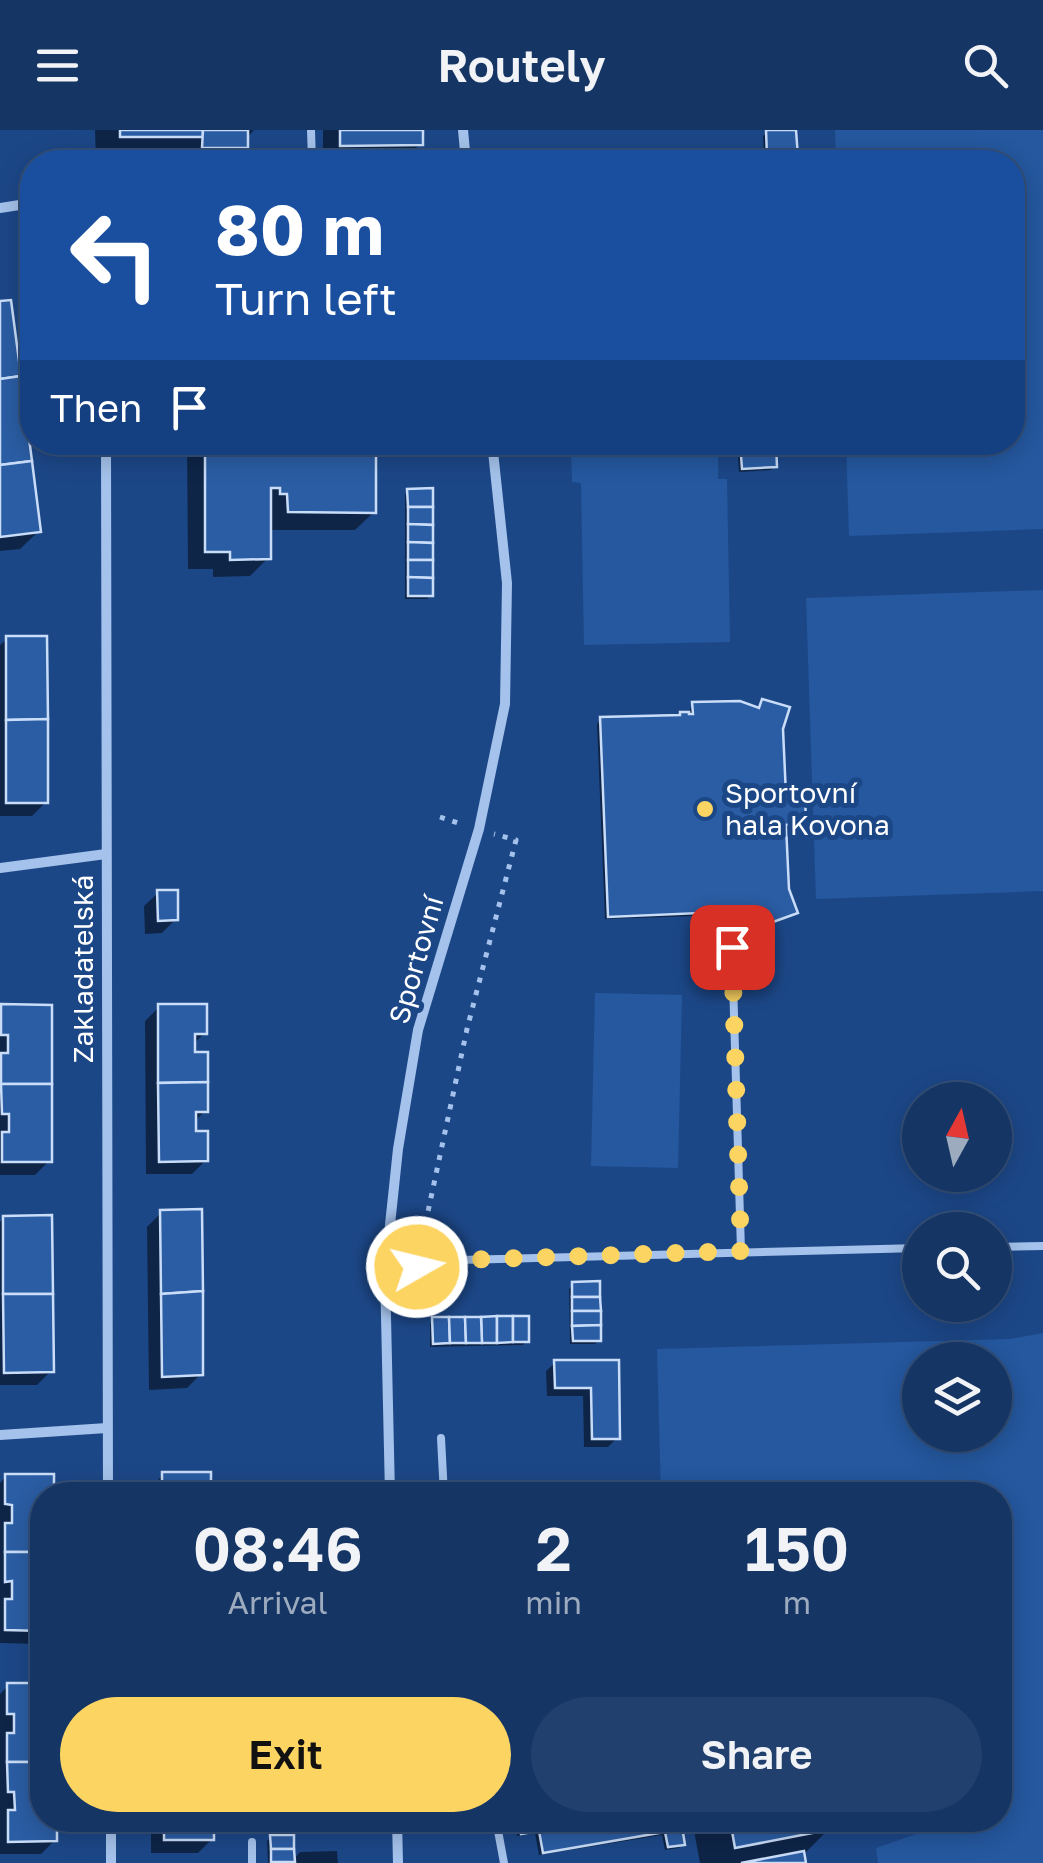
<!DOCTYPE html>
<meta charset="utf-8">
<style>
:root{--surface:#153565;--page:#22406e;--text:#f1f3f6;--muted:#9dabbf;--line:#345079;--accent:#fcd462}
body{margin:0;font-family:"Golos Text",sans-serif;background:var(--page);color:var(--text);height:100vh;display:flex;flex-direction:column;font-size:38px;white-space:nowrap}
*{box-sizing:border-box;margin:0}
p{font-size:32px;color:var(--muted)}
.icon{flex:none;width:55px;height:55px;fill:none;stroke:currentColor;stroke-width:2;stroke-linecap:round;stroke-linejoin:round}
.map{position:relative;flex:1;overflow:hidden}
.panel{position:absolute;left:30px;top:1352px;width:982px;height:350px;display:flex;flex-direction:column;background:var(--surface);border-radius:40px;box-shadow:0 5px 25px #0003,0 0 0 2px var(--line)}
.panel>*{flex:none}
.guide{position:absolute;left:20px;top:20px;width:1005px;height:305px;border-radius:40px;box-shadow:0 5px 25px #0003,0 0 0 2px var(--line);background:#1a4fa0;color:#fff;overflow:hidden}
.needle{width:65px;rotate:8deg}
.controls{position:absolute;left:902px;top:952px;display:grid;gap:20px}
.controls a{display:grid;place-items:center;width:110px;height:110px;border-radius:50%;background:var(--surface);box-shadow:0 5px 25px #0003,0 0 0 2px var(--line);font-size:50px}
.pin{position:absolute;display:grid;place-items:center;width:85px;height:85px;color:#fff;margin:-42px;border-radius:20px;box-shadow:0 5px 15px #0006}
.me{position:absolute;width:110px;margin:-55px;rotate:82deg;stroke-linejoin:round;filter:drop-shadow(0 0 8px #0008)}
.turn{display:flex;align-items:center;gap:35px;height:210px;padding:0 30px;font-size:45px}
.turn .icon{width:130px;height:130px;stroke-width:2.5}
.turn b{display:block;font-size:70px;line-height:85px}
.then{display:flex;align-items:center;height:95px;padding:0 30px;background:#0003;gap:20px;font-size:38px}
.eta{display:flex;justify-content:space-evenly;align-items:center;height:170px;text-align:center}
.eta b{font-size:60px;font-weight:600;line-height:70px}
.cta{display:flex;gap:20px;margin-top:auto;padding:20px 30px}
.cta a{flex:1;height:115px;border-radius:60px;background:var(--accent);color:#111;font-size:40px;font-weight:600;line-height:115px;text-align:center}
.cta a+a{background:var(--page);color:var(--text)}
header{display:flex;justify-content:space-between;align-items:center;height:130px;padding:0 30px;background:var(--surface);font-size:45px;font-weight:600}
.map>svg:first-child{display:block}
</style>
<header><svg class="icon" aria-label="menu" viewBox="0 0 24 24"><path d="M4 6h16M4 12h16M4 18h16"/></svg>Routely<svg class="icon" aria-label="search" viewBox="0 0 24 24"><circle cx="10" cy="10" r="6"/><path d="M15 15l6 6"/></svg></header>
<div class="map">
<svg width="1043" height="1733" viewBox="0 0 1043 1733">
<rect width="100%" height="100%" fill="#1c4787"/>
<g fill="#25589f" fill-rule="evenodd">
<polygon points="835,0 1043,0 1043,399 849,406 846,313 1012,312 1012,32 836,32"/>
<polygon points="571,313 718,313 718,349 727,349 730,512 584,515 581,353 572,352"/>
<polygon points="1043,460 1043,761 816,769 806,468"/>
<polygon points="595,863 682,865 678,1038 591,1036"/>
<path d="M1043,1203V1733H878L876,1718L925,1701L923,1690H1000V1365H661L657,1219L1010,1209ZM920,1230H995V1305H920Z"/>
</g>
<g fill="#0007">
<polygon points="95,0 254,0 246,9 246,17 230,32 96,32"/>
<polygon points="323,0 420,0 420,14 402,32 323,32"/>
<polygon points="767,2 796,26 792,30 764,30 763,6"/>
<polygon points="0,174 39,401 20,419 0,421"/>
<polygon points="187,312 374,312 374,382 355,400 268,400 268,428 250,446 213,447 213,439 188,439"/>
<polygon points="737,312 773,312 775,336 771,340 739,342"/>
<polygon points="408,361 431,465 427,469 405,469 405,365"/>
<polygon points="7,509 46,672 32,686 0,686 0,515"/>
<polygon points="763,572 780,599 783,668 804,692 800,696 784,697 786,759 795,782 791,786 768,795 760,787 742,796 697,798 697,786 605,789 597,594 601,590 678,588 690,584 690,579 693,575 758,580"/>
<polygon points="158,763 176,789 162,803 145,804 144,776"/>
<polygon points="2,877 49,1031 35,1045 0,1045 0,879"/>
<polygon points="159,877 205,903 192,915 205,981 193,993 206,1030 192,1044 146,1044 145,891"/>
<polygon points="161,1083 201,1244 187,1258 149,1260 147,1097"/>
<polygon points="4,1088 51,1241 37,1255 0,1255 0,1092"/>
<polygon points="573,1155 599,1210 595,1214 570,1214 569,1159"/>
<polygon points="433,1190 527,1211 523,1215 430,1217 430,1194"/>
<polygon points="556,1232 617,1232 617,1308 608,1317 584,1317 583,1266 547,1266 546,1241"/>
<polygon points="163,1345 209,1365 149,1365 149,1359"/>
<polygon points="6,1346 52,1365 42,1365 42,1510 39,1514 0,1513 0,1353"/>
<polygon points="42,1555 42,1690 55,1690 55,1710 41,1724 0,1724 0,1564 8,1556"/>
<polygon points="151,1690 211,1690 212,1709 198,1723 151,1723"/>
<polygon points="515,1690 679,1690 683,1714 679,1718 665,1720 662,1705 539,1725 535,1703 517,1706"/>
<polygon points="692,1690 829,1690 830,1698 802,1726 803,1733 700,1733"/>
<polygon points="271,1707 292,1731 300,1722 337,1721 338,1733 268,1733 267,1711"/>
</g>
<g fill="#2b5da4" stroke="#c9ddf8" stroke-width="2.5">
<rect x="120" y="0" width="83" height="7"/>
<polygon points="203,0 248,0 248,18 202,18"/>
<polygon points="340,0 423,0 423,15 340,16"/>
<polygon points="766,0 796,0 798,27 767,27"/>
<polygon points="11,170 21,246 0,249 0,171"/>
<polygon points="21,246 32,331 0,335 0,249"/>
<polygon points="205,312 376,312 376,383 288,382 287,364 280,364 280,358 271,358 271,429 230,430 230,422 205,422"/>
<polygon points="740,312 776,312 777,337 742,339"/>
<polygon points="32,331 41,402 0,407 0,335"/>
<polygon points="433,358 433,377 408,377 407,359"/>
<polygon points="408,377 433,377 433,395 408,394"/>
<polygon points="408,394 433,395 433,413 408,412"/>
<polygon points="408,412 433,413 433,430 408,430"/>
<polygon points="408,430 433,430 433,448 408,447"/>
<polygon points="408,447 433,448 433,466 408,466"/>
<polygon points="6,506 47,506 48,589 6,590"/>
<polygon points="762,569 790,577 783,599 786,665 805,665 806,693 786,695 789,759 798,783 773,792 765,784 748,794 701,795 700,783 608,787 600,587 680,585 680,582 689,582 689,584 693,584 692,572 740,571 759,578"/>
<polygon points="48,589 48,673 6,673 6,590"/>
<polygon points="157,760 178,760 178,790 158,791"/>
<polygon points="1,874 52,875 52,954 1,954 1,923 8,923 8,905 1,905"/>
<polygon points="158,874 207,874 207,904 195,904 195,922 208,922 208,952 158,953"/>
<polygon points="208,952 208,982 196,982 196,1001 208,1001 208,1031 159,1032 158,953"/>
<polygon points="1,954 52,954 52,1032 2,1032 2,1002 9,1002 9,984 2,984"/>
<polygon points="202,1079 203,1161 161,1164 160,1080"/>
<polygon points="52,1085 53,1164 3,1164 3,1086"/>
<polygon points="600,1151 600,1167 572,1167 572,1152"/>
<polygon points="203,1161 203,1245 162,1247 161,1164"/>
<polygon points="3,1164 53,1164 54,1242 4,1243"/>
<polygon points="572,1167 600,1167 601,1181 572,1181"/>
<polygon points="572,1181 601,1181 601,1195 572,1196"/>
<polygon points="497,1186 497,1213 482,1213 481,1187"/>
<polygon points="497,1186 513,1186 513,1212 497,1213"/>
<rect x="513" y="1186" width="16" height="26"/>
<polygon points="432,1187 449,1187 450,1213 433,1214"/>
<polygon points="449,1187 465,1187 466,1213 450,1213"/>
<polygon points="465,1187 481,1187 482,1213 466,1213"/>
<polygon points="601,1195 601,1211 573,1211 572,1196"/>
<polygon points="554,1230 619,1230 620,1309 592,1309 591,1258 555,1258"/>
<rect x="162" y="1342" width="49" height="23"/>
<polygon points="5,1344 54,1344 54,1365 42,1365 42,1422 5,1422 5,1393 12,1393 12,1375 5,1374"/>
<polygon points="5,1422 42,1422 42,1501 5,1500 5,1469 12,1469 12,1451 5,1452"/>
<polygon points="7,1553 42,1553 42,1632 7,1632 7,1603 14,1603 14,1584 7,1584"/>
<polygon points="7,1632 42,1632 42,1690 57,1690 57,1711 8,1712 8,1680 15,1680 14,1662 8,1662"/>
<rect x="164" y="1690" width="50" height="20"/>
<polygon points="518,1690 681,1690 685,1715 668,1717 665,1702 543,1723 539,1701 521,1704"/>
<polygon points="730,1690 831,1690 833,1699 735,1718"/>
<polygon points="270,1705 294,1705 294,1719 271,1719"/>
<polygon points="271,1719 294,1719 295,1732 271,1732"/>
<polygon points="804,1721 806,1733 741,1733"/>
</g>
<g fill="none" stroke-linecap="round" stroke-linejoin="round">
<g stroke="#a4c2eb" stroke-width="5" stroke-dasharray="5 8" stroke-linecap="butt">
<polyline points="440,687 464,695"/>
<polyline points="420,1119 467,899 516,710 494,704"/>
</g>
<g stroke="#a4c2eb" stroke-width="8">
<polyline points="311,0 312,32"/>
<polyline points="732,817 741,1121"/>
<polyline points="995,1117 1043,1116"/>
<polyline points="385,1142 459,1130 920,1118"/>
<polyline points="441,1308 444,1365"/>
<polyline points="496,1690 504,1733"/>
<polyline points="252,1733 252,1712"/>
</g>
<g stroke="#a4c2eb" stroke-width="10">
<polyline points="463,0 466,32"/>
<polyline points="0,78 32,73"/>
<polyline points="106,312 108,1365"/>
<polyline points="0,738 106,724"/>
<polyline points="0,1305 107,1298"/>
<polyline points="390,1365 385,1142 398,1019 418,900 479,699 505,574 507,453 492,312"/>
<polyline points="111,1690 111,1733"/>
<polyline points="397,1690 398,1733"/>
</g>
</g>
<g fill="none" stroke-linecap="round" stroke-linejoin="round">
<polyline stroke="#fcd462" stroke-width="18" stroke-dasharray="0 32.4" points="417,1137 459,1130 741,1121 732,817"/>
</g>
<circle fill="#fcd462" stroke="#1c4787" stroke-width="4" cx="705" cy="679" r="10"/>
<g text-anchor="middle" stroke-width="10" stroke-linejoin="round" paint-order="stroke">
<g font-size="28" fill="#fff" stroke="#1c4787" text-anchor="start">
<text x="725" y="673">Sportovní<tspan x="725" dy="32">hala Kovona</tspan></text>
</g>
<g font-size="28" fill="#fff" stroke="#1c4787">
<text transform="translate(416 830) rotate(-74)" y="10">Sportovní</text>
<text transform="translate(83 839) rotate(-90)" y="10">Zakladatelská</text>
</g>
</g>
</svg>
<div class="controls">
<a><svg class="needle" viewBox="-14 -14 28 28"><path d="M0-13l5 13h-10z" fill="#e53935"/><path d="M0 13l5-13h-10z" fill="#9dabbf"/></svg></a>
<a><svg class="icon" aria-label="search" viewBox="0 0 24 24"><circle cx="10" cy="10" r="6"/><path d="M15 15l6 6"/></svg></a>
<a><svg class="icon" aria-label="layers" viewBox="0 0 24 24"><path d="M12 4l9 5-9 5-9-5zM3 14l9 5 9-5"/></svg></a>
</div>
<div class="pin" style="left:732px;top:817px;background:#d93025"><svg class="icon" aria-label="arrive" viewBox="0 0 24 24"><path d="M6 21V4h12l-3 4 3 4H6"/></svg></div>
<svg class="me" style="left:417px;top:1137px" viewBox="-20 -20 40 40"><circle r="17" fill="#fcd462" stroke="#fff" stroke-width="3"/><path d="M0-11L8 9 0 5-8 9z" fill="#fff"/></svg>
<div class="guide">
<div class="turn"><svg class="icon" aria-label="left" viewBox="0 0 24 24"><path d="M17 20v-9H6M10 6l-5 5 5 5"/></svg><div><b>80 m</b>Turn left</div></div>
<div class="then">Then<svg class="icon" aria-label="arrive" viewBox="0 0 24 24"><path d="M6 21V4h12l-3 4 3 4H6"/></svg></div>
</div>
<section class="panel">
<div class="eta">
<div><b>08:46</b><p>Arrival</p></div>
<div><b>2</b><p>min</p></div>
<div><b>150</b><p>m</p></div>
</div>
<div class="cta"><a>Exit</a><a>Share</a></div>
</section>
</div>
